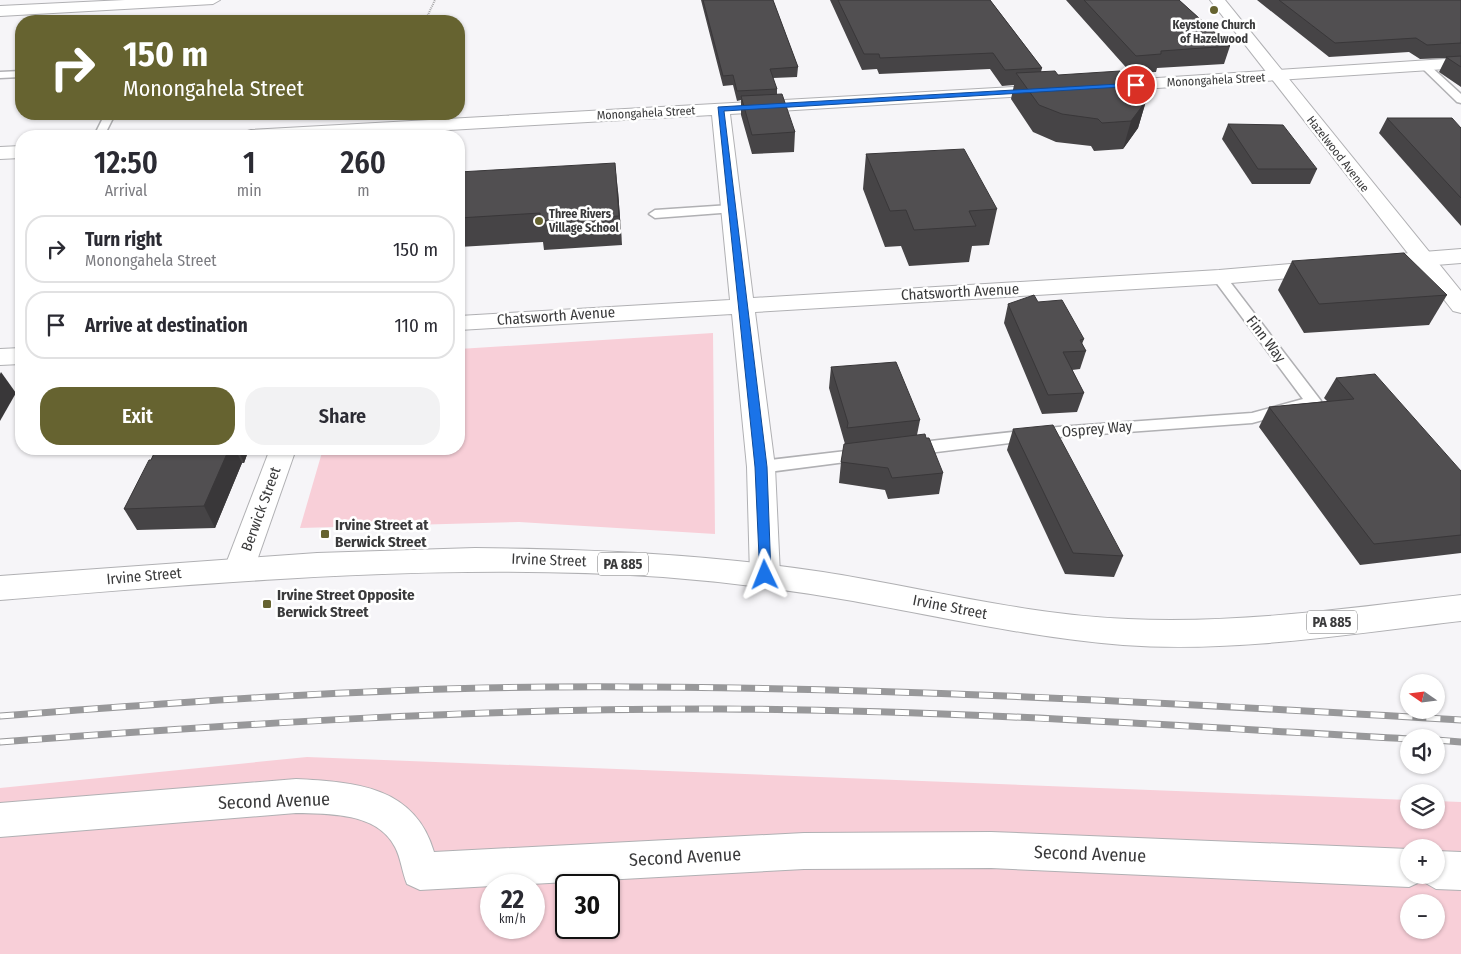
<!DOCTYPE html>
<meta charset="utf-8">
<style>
:root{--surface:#fff;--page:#f2f2f3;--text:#2b2b33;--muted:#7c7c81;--line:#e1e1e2;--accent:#666330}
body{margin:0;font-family:"Fira Sans Condensed",sans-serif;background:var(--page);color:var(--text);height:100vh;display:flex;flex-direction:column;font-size:19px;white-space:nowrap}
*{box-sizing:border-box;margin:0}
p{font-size:16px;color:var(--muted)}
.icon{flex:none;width:28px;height:28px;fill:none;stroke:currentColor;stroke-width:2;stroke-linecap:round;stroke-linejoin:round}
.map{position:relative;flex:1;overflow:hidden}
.panel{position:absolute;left:15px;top:130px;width:450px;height:325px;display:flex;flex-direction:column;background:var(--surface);border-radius:20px;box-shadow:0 1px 4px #0004}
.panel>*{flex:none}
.banner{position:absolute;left:15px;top:15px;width:450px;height:105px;border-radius:20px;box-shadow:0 1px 4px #0004;background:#666330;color:#fff;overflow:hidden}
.needle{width:32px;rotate:284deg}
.controls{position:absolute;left:1400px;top:674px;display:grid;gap:10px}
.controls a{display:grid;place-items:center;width:45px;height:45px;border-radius:50%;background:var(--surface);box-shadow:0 1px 4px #0004;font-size:25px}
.speed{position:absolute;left:480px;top:874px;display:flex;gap:10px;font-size:25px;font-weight:700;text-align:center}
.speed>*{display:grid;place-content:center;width:65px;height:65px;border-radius:50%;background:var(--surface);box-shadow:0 1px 4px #0004;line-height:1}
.speed small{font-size:12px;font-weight:400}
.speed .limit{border:2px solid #111;border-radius:8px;background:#fff;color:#111}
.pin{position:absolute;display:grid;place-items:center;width:42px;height:42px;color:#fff;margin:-21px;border:2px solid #fff;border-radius:50%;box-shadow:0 1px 5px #0007}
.me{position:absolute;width:55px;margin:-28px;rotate:358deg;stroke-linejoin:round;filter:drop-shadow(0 0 4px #0008)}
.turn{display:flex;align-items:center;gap:18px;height:105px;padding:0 25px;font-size:22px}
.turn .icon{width:65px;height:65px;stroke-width:2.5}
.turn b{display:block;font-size:35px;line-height:42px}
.eta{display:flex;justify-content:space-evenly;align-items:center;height:85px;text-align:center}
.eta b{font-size:30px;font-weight:600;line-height:35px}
.primary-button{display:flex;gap:10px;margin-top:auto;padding:10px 25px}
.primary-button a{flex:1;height:58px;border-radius:20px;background:var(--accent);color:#fff;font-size:20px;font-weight:600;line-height:58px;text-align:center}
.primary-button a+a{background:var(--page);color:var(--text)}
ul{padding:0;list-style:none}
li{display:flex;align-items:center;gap:15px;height:68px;margin:0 10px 8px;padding:0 15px;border:2px solid var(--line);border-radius:20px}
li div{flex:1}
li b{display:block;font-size:19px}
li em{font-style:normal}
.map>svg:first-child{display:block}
</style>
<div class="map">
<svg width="1461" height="954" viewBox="0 0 1461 954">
<rect width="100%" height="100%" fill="#f6f5f8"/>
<g fill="#f8cfd8" fill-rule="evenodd">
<polygon points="713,333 715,534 519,522 300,528 323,449 459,449 459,349"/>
<path d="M307,757L1409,800V820H1436V801L1461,802V954H0V788ZM1409,848H1436V875H1409ZM491,885H534V928H491ZM566,885H609V928H566ZM1409,902H1436V930H1409Z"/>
</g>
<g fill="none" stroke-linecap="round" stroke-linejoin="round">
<g stroke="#b0b0b3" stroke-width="3">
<g id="service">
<polygon points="1422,64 1428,64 1461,94 1461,103 1457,102 1422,68"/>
<polygon points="21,71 21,77 0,78 0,72"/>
<polygon points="105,114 115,114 104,136 94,136"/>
<polygon points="730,205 734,206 736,209 734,212 655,218 649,214 655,210"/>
<polygon points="1219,273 1224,274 1318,397 1321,401 1318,405 1252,423 1058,437 912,455 906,453 904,449 906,445 912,443 1058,427 1252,413 1303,399 1212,277"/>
<polygon points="863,449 869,451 871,455 869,459 761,473 755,471 753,467 755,463 761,461"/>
</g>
</g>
<g stroke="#b0b0b3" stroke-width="2">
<g id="minor">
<polygon points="125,0 220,0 213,4 0,16 0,6"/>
<polygon points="1461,58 1461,68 1096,92 1090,91 1087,87 1090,83 1096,82"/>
<polygon points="1051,85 1057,86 1060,90 1057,94 730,114 753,298 1219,270 1325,261 1333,263 1336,268 1333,273 1325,275 1219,284 755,312 775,467 780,575 776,583 765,587 754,583 750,575 747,467 732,314 459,330 459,316 730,300 712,115 343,136 242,136 244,132 251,130"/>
<polygon points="21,146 21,158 0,159 0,147"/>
<polygon points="1461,249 1461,263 1398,268 1390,266 1387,261 1390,256 1398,254"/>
<polygon points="21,348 21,364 0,365 0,349"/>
<polygon points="270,449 296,449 254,569 250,577 239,581 228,577 224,569"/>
<path d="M296,779C355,782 415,786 434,852L804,833L991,832L1409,849V875H1436V851L1461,852V890L1436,889L1422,881L1409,887L991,868L804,869L420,890L407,884C402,872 401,858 395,847C377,812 329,814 296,813L0,837V803Z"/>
</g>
</g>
<g stroke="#b0b0b3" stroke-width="2">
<polygon id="secondary" points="1210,0 1225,0 1461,291 1461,313 1453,311"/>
</g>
<g stroke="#b0b0b3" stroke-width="2">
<path id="primary" d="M475,548C592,549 708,554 823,572C925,588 1025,615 1128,619C1240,624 1351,608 1461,595V621C1349,634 1235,653 1123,645C1032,638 943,617 853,601C790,590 727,582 663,577C442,562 221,582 0,600V576L317,553Z"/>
</g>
<polyline stroke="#a5a5a7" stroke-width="2" stroke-dasharray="1 1" stroke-linecap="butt" points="425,21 435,0"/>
<use href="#service" fill="#fff" fill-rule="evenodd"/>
<use href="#minor" fill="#fff" fill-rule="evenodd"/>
<use href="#secondary" fill="#fff" fill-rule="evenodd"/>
<use href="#primary" fill="#fff" fill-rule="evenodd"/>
<g stroke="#98989a" stroke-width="7">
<g id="rail">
<path d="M0,716C183,702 367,688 550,687C854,685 1158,702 1461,720"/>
<polyline points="1436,740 1461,742"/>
<path d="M0,742C240,724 481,708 722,709C951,710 1180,726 1409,739"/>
</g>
</g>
<use href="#rail" stroke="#fff" stroke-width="5" stroke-dasharray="14" stroke-linecap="butt"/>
</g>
<g fill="#464446">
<polygon points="701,0 773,0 798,67 797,77 773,78 777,89 777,94 795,132 794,152 752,154 741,115 741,100 737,101 733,85 723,86"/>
<polygon points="830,0 990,0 1042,68 1041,72 1058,75 1146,101 1138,128 1123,149 1094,151 1091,146 1056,142 1033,132 1011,99 1014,85 1002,86 990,69 879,74 877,69 862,70"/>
<polygon points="1066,0 1179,0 1230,46 1224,64 1157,68 1156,72 1131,73"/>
<polygon points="1257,0 1461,0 1461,87 1439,72 1446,58 1420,59 1409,52 1329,57"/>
<polygon points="1387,118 1461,128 1461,226 1379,133"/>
<polygon points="1228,124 1317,169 1310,184 1252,184 1222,139"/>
<polygon points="866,154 997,209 989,245 972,246 969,262 909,266 901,246 885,247 863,189"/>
<polygon points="459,172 618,191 622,245 544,250 543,242 459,247"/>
<polygon points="1292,261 1447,295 1429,325 1304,333 1278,290"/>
<polygon points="1008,304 1084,339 1082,344 1086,351 1080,369 1072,370 1084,393 1077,412 1042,414 1004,323"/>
<polygon points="831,367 920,420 917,435 943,473 939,494 888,499 885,490 839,483 841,462 845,444 829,388"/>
<polygon points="1336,378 1461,471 1461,553 1360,565 1259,427 1269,407 1327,401 1324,398"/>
<polygon points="1013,429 1123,556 1114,577 1065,574 1007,450"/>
<polygon points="156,449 249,449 244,463 242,463 215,528 137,530 124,509 151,460"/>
</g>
<g fill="#393739">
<polygon points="1146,101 1138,128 1123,149 1131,121"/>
<polygon points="615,163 618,191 622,245 619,216"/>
<polygon points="1,372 16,393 0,421 0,374"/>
<polygon points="229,449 235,449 242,463 215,528 204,506"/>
<polygon points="238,449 249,449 244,463"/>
</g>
<g fill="#514f51" stroke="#393739">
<polygon points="703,0 773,0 798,67 770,69 777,89 737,91 733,75 723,76"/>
<polygon points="838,0 990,0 1042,68 1005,70 993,53 880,58 879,54 864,54"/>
<polygon points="1084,0 1179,0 1230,46 1161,51 1161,54 1136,56"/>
<polygon points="1279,0 1461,0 1461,43 1427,45 1416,38 1335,43"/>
<polygon points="1461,56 1461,67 1446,57"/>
<polygon points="1055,71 1058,75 1120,71 1146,101 1131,121 1102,123 1098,119 1062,114 1039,105 1016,73"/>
<polygon points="782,94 795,132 752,135 741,96"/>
<polygon points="1387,118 1452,118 1461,128 1461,198"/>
<polygon points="1228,124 1283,125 1317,169 1258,169"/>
<polygon points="964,149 997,209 969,211 976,226 914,230 906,210 890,211 866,154"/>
<polygon points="615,163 619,216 540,221 540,213 459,218 459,172"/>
<polygon points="1404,253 1447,295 1319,304 1292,261"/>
<polygon points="1034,295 1038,302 1062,300 1084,339 1080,340 1086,351 1063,352 1084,393 1048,395 1008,304"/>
<polygon points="896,362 920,420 847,428 848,423 831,367"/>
<polygon points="1375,374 1461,471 1461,535 1374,544 1269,407 1354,399 1336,378"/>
<polygon points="1053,425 1123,556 1073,553 1013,429"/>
<polygon points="925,434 926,438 929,438 943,473 892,478 888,468 841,462 844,444"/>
<polygon points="156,449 229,449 204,506 124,509 149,460 151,460"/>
</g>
<polygon fill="#1a73e8" stroke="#114b97" points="1136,83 1138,86 724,111 767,467 771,575 765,580 760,579 755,467 718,107"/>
<g fill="#666330" stroke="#fff" stroke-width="2">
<circle cx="1214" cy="10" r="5"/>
<circle cx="539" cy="221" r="5"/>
<rect x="320" y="529" width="10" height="10" rx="2.5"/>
<rect x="262" y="599" width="10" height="10" rx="2.5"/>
</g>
<g text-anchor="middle" stroke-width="5" stroke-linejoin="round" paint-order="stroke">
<g font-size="12" font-weight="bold" fill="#3a3a3b" stroke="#fff">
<text x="1214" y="29">Keystone Church<tspan x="1214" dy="14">of Hazelwood</tspan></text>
<text x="549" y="218" text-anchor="start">Three Rivers<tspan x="549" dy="14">Village School</tspan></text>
</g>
<g font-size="12" fill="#3a3a3b" stroke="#fff">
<text transform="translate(1216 80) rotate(-3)" y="4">Monongahela Street</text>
<text transform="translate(646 113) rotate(-3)" y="4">Monongahela Street</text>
<text transform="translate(1338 154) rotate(52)" y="4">Hazelwood Avenue</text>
</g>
<g fill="#fff" stroke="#757576" stroke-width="1">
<rect x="598" y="552.5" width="50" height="23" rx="4"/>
<rect x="1307" y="610.5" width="50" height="23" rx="4"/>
</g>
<g font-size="14" font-weight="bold" fill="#3a3a3b">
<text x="623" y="569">PA 885</text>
<text x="1332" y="627">PA 885</text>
</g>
<g font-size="15" fill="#3a3a3b" stroke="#fff">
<text transform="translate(960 292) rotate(-3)" y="5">Chatsworth Avenue</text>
<text transform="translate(556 316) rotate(-4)" y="5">Chatsworth Avenue</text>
<text transform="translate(1266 339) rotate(53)" y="5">Finn Way</text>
<text transform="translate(1097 429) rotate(-5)" y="5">Osprey Way</text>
<text transform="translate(261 509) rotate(-70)" y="5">Berwick Street</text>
<text transform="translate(549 560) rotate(2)" y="5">Irvine Street</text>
<text transform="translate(144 576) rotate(-5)" y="5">Irvine Street</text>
<text transform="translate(950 607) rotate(11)" y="5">Irvine Street</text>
</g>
<g font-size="15" font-weight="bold" fill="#3a3a3b" stroke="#fff" text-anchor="start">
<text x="335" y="530">Irvine Street at<tspan x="335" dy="17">Berwick Street</tspan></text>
<text x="277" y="600">Irvine Street Opposite<tspan x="277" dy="17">Berwick Street</tspan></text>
</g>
<g font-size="18" fill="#3a3a3b" stroke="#fff">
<text transform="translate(274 801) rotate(-2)" y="6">Second Avenue</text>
<text transform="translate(1090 854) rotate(2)" y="6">Second Avenue</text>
<text transform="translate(685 857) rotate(-3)" y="6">Second Avenue</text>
</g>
</g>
</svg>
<div class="controls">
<a><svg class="needle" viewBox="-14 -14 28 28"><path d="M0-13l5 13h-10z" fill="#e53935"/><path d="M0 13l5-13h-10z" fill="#7c7c81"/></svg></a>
<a><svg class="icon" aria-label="sound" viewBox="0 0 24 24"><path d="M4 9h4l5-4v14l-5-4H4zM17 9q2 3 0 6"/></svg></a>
<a><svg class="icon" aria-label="layers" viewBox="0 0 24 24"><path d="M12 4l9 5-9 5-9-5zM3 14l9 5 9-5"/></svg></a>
<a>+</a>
<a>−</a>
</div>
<div class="speed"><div>22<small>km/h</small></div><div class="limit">30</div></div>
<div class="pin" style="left:1136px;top:85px;background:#d93025"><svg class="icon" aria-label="arrive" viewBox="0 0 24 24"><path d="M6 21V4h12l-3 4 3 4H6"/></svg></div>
<svg class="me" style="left:765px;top:575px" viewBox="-20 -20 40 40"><path d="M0-17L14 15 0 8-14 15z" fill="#1a73e8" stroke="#fff" stroke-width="4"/></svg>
<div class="banner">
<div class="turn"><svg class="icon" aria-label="right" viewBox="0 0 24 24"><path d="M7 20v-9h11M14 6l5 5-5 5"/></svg><div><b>150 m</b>Monongahela Street</div></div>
</div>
<section class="panel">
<div class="eta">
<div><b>12:50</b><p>Arrival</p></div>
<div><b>1</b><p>min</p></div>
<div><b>260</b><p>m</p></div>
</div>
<ul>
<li><svg class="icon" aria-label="right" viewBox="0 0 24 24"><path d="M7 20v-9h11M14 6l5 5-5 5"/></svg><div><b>Turn right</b><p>Monongahela Street</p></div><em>150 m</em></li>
<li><svg class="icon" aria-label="arrive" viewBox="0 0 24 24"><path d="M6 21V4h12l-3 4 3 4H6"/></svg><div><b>Arrive at destination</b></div><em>110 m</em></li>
</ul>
<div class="primary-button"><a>Exit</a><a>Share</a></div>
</section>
</div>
